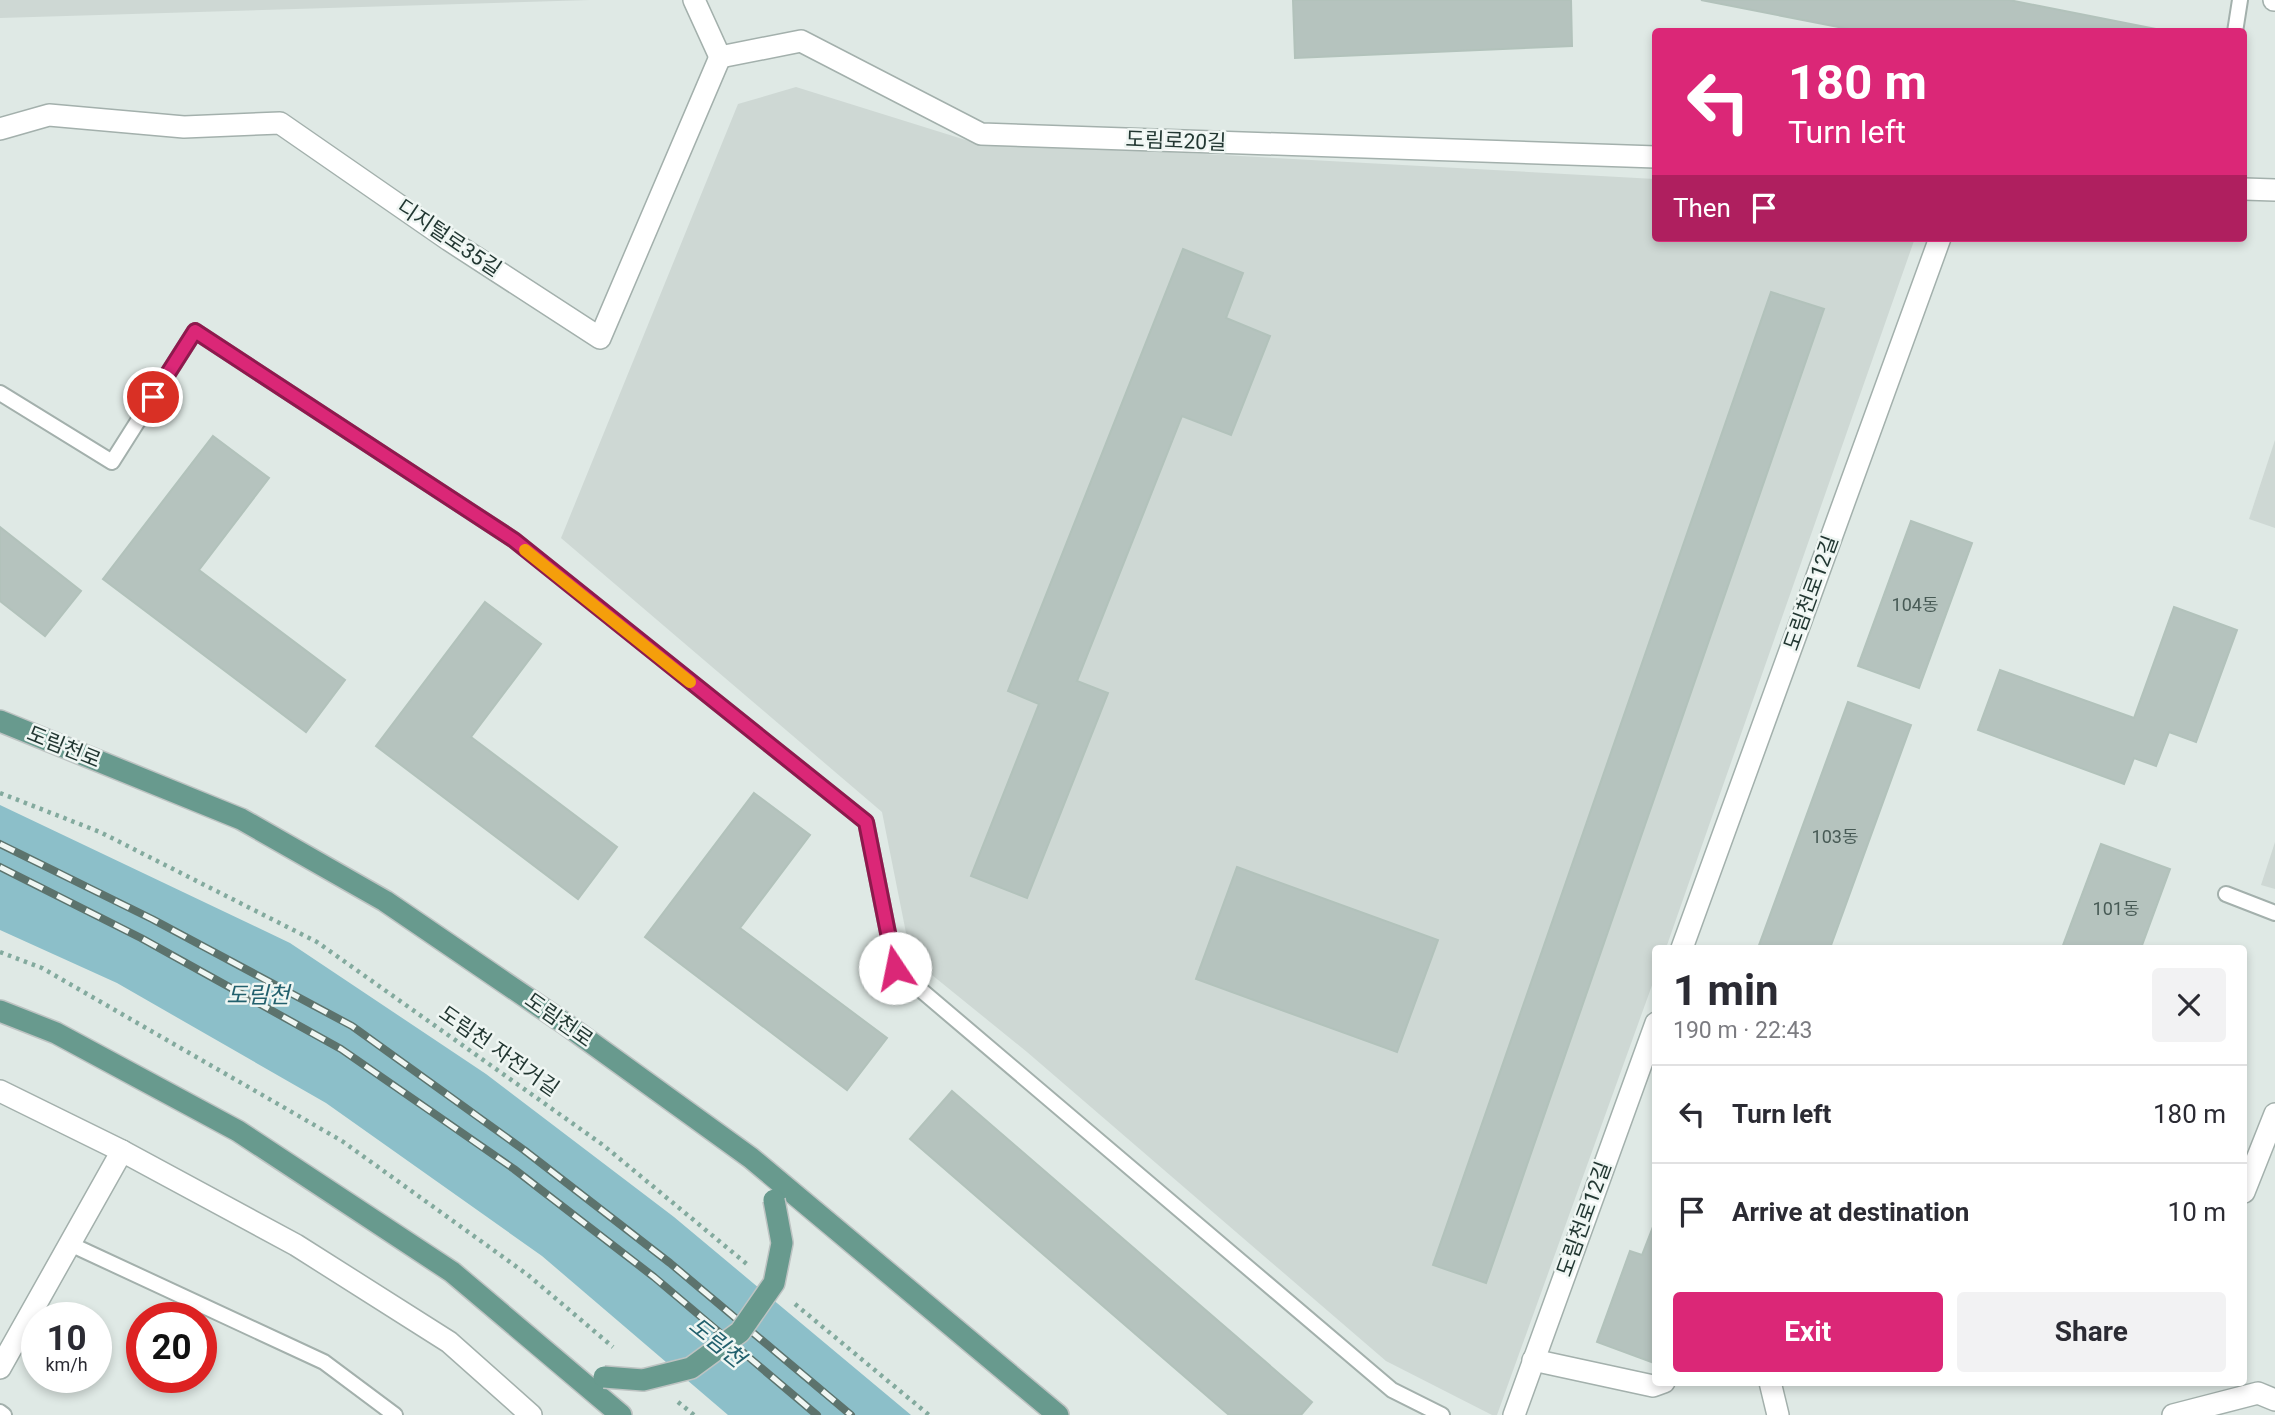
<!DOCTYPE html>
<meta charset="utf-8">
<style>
:root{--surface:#fff;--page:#f2f2f3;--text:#2b2b33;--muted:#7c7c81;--line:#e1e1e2;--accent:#db2777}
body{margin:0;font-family:Roboto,"Noto Sans KR",sans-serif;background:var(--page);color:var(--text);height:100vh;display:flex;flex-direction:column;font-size:26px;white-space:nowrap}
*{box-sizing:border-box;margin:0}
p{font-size:23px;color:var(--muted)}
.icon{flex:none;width:38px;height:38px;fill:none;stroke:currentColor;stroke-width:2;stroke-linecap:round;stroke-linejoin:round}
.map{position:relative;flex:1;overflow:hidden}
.panel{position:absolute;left:1652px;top:945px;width:595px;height:441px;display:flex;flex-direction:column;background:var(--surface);border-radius:7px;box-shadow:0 4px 10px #0003}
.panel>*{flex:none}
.top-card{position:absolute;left:1652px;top:28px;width:595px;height:214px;border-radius:7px;box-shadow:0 4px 10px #0003;background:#db2777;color:#fff;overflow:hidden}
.speed{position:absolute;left:21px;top:1302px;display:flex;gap:14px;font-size:35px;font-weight:700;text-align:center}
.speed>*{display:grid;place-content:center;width:91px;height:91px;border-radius:50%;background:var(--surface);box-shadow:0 4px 10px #0003;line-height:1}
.speed small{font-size:18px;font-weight:400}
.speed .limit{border:10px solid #d22;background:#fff;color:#111}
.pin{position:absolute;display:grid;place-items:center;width:60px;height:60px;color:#fff;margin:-30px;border:4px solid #fff;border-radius:50%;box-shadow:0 2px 7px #0007}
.me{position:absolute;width:77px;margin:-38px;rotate:349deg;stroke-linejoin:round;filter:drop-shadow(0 0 5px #0008)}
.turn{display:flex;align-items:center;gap:24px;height:147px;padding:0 21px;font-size:32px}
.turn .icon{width:91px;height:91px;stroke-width:2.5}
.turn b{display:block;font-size:49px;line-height:60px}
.then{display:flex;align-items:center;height:66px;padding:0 21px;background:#0003;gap:14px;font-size:26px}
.round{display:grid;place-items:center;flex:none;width:74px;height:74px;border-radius:7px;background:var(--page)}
.headline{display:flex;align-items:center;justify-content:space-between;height:119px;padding:0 21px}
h1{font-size:42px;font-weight:700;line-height:52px}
.button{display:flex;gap:14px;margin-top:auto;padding:14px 21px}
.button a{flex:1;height:80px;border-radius:7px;background:var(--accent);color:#fff;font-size:28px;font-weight:700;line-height:80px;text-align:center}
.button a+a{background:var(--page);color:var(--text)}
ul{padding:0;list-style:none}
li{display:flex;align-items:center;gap:21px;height:98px;padding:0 21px;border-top:2px solid var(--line)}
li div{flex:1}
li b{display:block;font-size:26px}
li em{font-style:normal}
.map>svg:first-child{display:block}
</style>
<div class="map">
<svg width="2275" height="1415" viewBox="0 0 2275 1415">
<rect width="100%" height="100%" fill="#dfe9e5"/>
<g fill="#ced8d4">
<polygon points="0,0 590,0 0,18"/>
<polygon points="796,87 969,141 1655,179 1656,238 1915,238 1666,948 1656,948 1655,977 1497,1415 1492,1415 1386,1361 1027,1052 911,958 882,812 561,538 738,104"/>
<polygon points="2275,440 2275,528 2249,519"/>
<polygon points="2275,842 2275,889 2261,885"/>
</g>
<polygon fill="#8cbfc9" points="0,805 290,943 486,1074 674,1217 911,1415 728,1415 542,1256 326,1103 117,983 0,930"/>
<g fill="#b5c3be" stroke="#b2c2bb" stroke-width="2">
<polygon points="1293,0 1571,0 1572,46 1295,58"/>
<polygon points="1701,0 2009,0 2166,31 1864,32"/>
<polygon points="1183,249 1243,273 1226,318 1270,336 1231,435 1182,416 1077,681 1108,693 1027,898 971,876 1039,704 1008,691"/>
<polygon points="1771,292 1824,309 1486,1283 1433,1265"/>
<polygon points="213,436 269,478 199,570 345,680 306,732 103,579"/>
<polygon points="1911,521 1972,543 1919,688 1858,666"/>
<polygon points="0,527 81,591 45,636 0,601"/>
<polygon points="485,602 541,644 471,737 617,847 578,899 376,746"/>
<polygon points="2174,607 2237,630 2196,742 2169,732 2156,766 2134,758 2124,784 1978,730 2000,670 2134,718"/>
<polygon points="1848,702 1911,725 1830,948 1758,948"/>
<polygon points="754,793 810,835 740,928 887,1038 847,1090 645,937"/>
<polygon points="2101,844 2170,869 2141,948 2062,948"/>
<polygon points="1237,867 1438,940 1397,1052 1196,979"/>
<polygon points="952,1091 1312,1402 1301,1415 1229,1415 910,1139"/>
<polygon points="1656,1219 1656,1358 1654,1363 1597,1342 1630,1251 1642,1255"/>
</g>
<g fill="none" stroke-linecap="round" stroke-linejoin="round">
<g stroke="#a3b0ac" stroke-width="18">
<g id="lane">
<polyline points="2235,32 2240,0"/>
<polyline points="0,393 112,462 195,331 514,540 866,822 895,968 1392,1390 1442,1415"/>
<polyline points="2226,894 2275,913"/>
<polyline points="70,1244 324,1362 395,1415"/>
<polyline points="0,1412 4,1415"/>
</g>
</g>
<g stroke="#a3b0ac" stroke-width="24">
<g id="street">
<polyline points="694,0 720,57"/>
<polyline points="2274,0 2275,0"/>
<polyline points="720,57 801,41 981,134 1656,157"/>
<polyline points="0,129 49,115 184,127 280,123 449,240 600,338 720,57"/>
<polyline points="2244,189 2275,190"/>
<polyline points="1682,948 1940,238"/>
<polyline points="0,1091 122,1151 296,1245 449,1342 531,1415"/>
<polyline points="2244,1192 2275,1114"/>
<polyline points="1533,1360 1653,1386 1664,1382"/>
<polyline points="0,1368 122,1151"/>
<polyline points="1770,1382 1778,1415"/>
<polyline points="1514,1415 1656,1023"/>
<polyline points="2173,1415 2258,1393 2275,1400"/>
</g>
</g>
<g stroke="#bdc3c2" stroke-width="24">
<g id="primary">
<polyline points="0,721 241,819 385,901 564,1023 751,1158 1058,1415"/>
<polyline points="0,1011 56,1033 238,1131 452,1272 621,1415"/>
</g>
</g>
<g stroke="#83aa9e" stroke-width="4.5" stroke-dasharray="3.5 5" stroke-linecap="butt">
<polyline points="0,793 100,832 317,942 603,1145 748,1265"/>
<polyline points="0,952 42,968 342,1141 528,1275 613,1347"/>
<polyline points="795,1304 929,1415"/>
<polyline points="678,1402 694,1415"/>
</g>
<use href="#lane" stroke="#fff" stroke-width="14"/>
<use href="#street" stroke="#fff" stroke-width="21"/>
<use href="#primary" stroke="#689a8e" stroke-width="21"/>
<g stroke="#5c736d" stroke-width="8">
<g id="rail">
<polyline points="0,844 152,919 352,1026 524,1150 670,1263 851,1415"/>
<polyline points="0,867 141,938 341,1049 514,1169 654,1277 817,1415"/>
</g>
</g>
<use href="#rail" stroke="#eff6f3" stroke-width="5" stroke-dasharray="16" stroke-linecap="butt"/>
<g stroke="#bdc3c2" stroke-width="24" stroke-linecap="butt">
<polyline id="primary-bridge" points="604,1377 643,1380 691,1368 740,1332 774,1283 782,1243 774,1200"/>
</g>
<use href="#primary-bridge" stroke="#689a8e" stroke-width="21"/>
</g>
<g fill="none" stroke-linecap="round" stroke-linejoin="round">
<g stroke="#8e194d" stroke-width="18">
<polyline id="route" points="153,397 195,331 514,540 866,822 895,968"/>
</g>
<use href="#route" stroke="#db2777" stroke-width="12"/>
<polyline stroke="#f59e0b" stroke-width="12" points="525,550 690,682"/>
</g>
<g text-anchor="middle" stroke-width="5" stroke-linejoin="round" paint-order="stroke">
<g font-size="18" fill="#475a55">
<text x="1915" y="611">104동</text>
<text x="1835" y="843">103동</text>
<text x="2116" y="915">101동</text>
</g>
<g font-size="21" fill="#223732" stroke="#eff6f3">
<text transform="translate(1176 141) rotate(2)" y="7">도림로20길</text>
<text transform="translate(449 238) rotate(34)" y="7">디지털로35길</text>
<text transform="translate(1811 593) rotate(-70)" y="7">도림천로12길</text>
<text transform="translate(64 747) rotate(22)" y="7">도림천로</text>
<text transform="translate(559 1020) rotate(35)" y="7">도림천로</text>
<text transform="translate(499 1051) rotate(35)" y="7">도림천 자전거길</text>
<text transform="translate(1584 1219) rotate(-70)" y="7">도림천로12길</text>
</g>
<g font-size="23" font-style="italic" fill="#22606d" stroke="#eff6f3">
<text x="258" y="1003">도림천</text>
<text transform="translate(717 1342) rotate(39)" y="8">도림천</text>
</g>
</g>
</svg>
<div class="speed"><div>10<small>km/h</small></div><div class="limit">20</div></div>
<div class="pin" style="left:153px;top:397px;background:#d93025"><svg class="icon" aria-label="arrive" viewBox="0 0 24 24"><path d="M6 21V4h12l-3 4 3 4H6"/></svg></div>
<svg class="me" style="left:895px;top:968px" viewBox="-20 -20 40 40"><circle r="19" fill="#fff"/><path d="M0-13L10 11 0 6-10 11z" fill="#db2777"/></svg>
<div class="top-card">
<div class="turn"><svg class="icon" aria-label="left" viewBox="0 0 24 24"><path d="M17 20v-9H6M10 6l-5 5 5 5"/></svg><div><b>180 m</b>Turn left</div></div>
<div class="then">Then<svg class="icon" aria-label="arrive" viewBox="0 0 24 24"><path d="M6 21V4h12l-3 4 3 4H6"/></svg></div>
</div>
<section class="panel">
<div class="headline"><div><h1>1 min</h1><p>190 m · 22:43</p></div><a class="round"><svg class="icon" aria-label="close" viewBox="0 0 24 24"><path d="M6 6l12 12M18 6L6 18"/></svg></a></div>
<ul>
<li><svg class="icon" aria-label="left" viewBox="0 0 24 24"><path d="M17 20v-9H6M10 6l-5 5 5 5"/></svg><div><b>Turn left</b></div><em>180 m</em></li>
<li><svg class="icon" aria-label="arrive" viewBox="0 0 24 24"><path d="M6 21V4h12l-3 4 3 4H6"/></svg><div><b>Arrive at destination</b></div><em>10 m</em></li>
</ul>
<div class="button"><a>Exit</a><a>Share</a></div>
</section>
</div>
